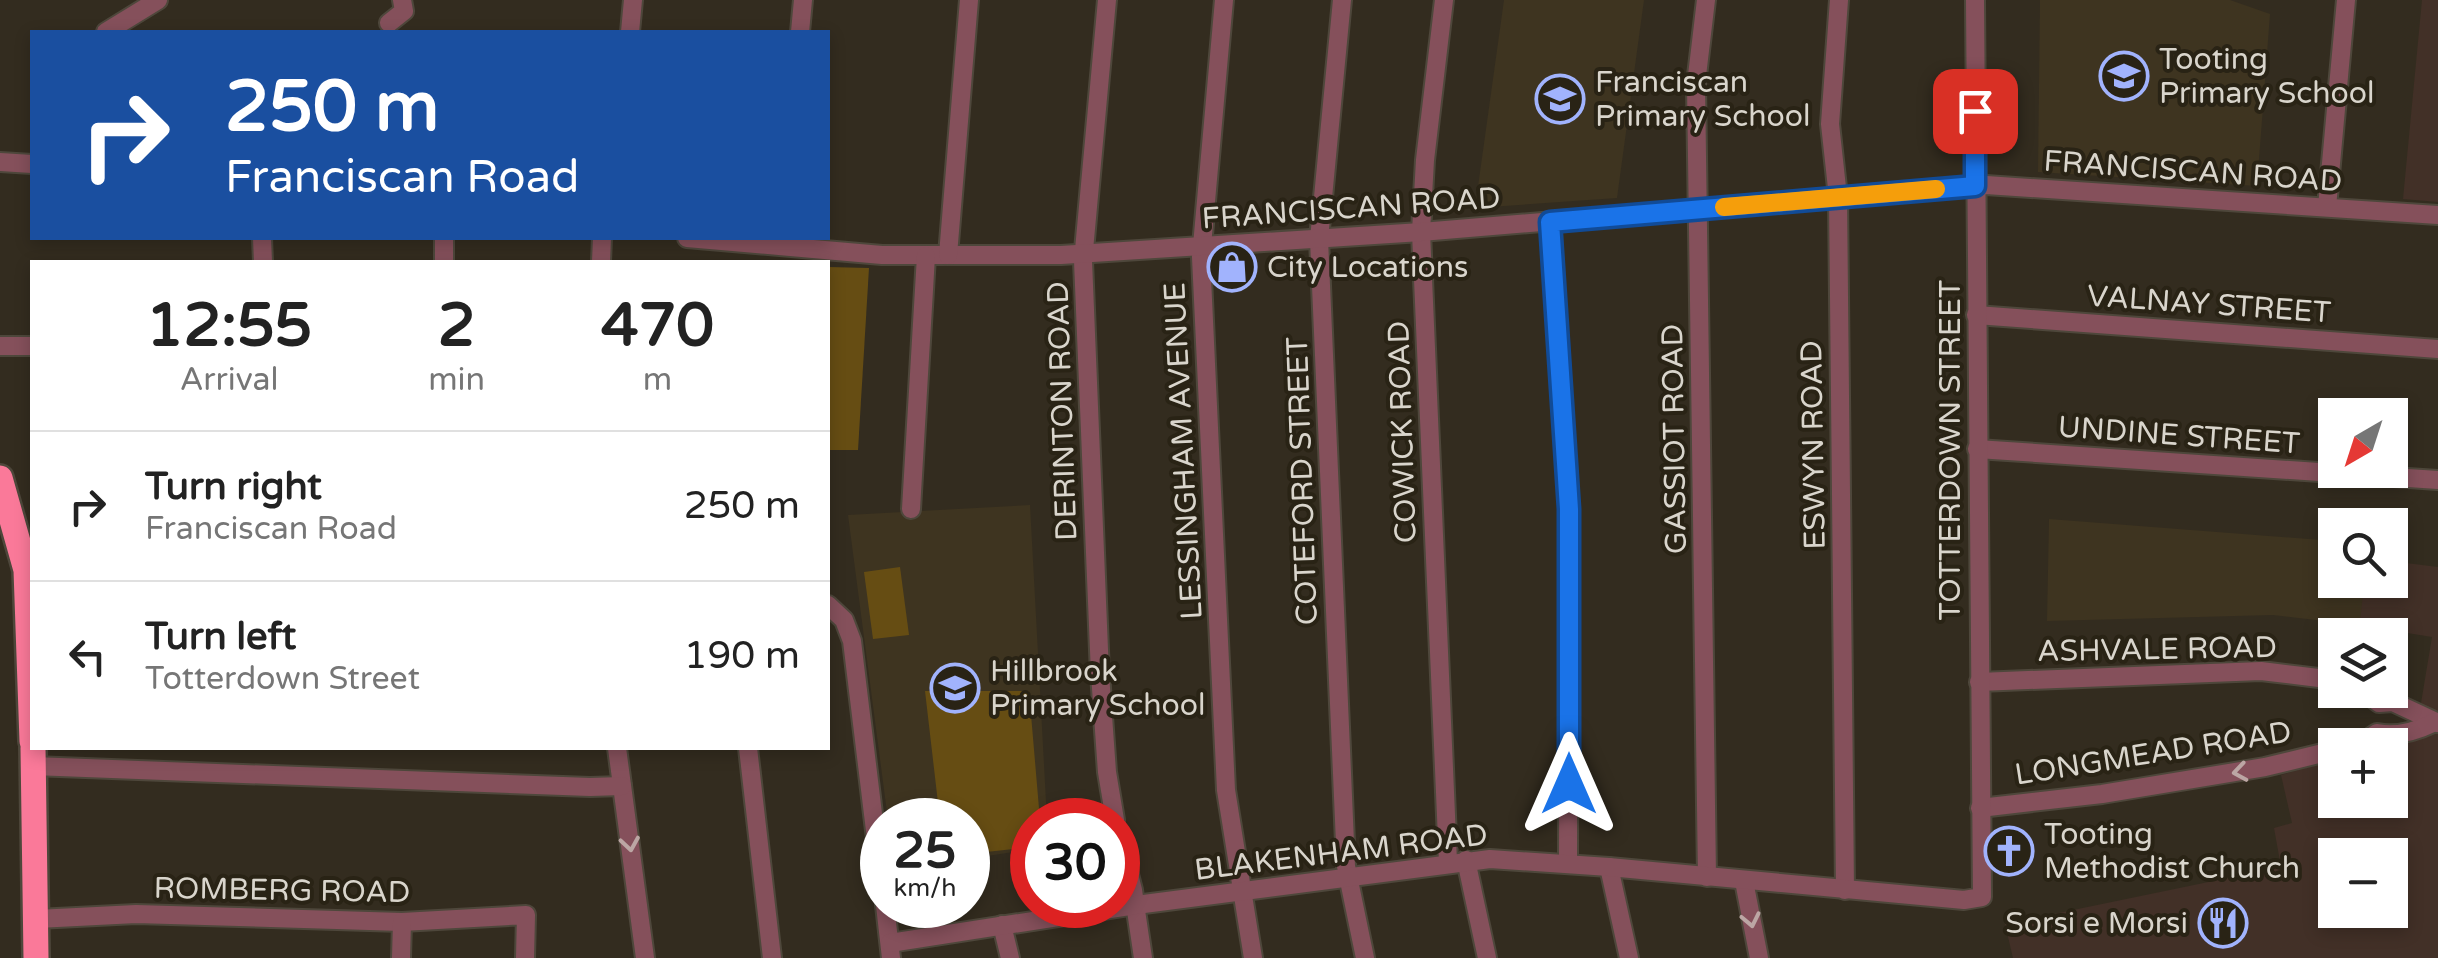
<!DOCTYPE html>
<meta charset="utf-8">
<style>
:root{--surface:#fff;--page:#f6f6f6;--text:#222;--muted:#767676;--line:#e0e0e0}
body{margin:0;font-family:"Varela Round",sans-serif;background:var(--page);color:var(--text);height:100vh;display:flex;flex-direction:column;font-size:38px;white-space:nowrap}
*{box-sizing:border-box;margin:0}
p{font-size:32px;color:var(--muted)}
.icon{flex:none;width:55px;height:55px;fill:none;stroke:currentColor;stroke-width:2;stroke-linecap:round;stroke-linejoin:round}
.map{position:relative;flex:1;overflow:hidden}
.drawer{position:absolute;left:30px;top:260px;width:800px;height:490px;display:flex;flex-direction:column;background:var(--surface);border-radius:0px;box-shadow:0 5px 15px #0003}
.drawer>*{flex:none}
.banner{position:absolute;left:30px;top:30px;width:800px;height:210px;border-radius:0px;box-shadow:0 5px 15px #0003;background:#1a4fa0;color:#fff;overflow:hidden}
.needle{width:65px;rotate:219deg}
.fabs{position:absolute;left:2318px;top:398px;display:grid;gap:20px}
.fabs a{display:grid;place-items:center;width:90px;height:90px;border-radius:0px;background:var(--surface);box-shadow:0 5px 15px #0003;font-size:50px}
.speed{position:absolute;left:860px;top:798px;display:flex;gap:20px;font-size:50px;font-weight:700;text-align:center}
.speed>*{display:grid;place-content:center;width:130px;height:130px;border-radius:50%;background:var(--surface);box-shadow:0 5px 15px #0003;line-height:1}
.speed small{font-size:25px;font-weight:400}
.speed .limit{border:15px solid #d22;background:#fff;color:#111}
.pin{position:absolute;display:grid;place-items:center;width:85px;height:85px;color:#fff;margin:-42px;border-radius:20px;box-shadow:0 5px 15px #0006}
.me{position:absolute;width:110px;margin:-55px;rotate:0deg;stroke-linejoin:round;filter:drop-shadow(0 0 8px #0008)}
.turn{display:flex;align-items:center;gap:35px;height:210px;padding:0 30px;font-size:45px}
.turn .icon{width:130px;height:130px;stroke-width:2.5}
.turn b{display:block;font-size:70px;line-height:85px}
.eta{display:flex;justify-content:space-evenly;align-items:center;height:170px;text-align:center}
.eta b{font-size:60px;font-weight:800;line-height:70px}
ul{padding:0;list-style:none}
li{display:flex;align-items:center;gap:30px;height:150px;padding:0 30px;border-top:2px solid var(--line)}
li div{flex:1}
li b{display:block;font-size:38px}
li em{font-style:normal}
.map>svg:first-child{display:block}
</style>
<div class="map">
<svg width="2438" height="958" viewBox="0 0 2438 958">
<rect width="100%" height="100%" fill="#332c1f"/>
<g fill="#423027" fill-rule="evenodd">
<polygon points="2422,0 2438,0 2438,202 2403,199"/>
<path d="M2390,561L2438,567V958H2013L2005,924L2281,867L2274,828L2292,823L2281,775L2335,760V800H2390V745L2415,739L2432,637L2358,625L2362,593L2355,592L2357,580H2390ZM2335,855H2390V910H2335Z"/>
</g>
<g fill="#3e3420">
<polygon points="1504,0 1644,0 1617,198 1475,208"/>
<polygon points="2040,0 2230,0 2270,14 2257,186 2038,172"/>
<polygon points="1030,505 1047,820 1032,820 1032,849 968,859 968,820 888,820 848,515"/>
<polygon points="2049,519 2335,541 2335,580 2357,580 2355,592 2363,593 2360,622 2358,625 2273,615 2047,621"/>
</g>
<g fill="#664d13">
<polygon points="828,267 869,268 858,450 828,450"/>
<polygon points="900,567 909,635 873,639 864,572"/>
<polygon points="925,691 1029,691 1040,820 1032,820 1032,847 968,854 968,820 940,820"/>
</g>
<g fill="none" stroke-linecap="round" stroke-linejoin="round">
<g stroke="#4e473b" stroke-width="22">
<g id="minor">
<polyline points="1107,0 1083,261 1100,674 1107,772 1115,820"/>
<polyline points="1224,0 1201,257 1226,790 1253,958"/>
<polyline points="1342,0 1319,239 1346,866 1365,958"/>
<polyline points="1444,0 1425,160 1421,232 1448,862"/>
<polyline points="1706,0 1696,84 1707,877"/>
<polyline points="1839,0 1830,124 1838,197 1845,890"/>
<polyline points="389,23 404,11 402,0"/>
<polyline points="106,32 158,0"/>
<polyline points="630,32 633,0"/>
<polyline points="800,32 803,0"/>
<polyline points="0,162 32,164"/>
<polyline points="2327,207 2346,0"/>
<polyline points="1551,222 1569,509 1568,863"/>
<polyline points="262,238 263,262"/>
<polyline points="687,238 882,255 1061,255 1421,232 1986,185 2438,215"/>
<polyline points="948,255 969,0"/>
<polyline points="444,262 444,238"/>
<polyline points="601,262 602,238"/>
<polyline points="1976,315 2438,349"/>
<polyline points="0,346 32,346"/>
<polyline points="1977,449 2438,480"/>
<polyline points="911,509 926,256"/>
<polyline points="828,605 844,620 852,641 882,888"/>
<polyline points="1979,682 2261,671 2335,680"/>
<polyline points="2362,690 2379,703 2393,702 2438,723"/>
<path d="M2359,745L2377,733C2396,737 2417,731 2435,722"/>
<polyline points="617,748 645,958"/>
<polyline points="748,748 772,958"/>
<polyline points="33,766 590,787 622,786"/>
<polyline points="1980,808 2102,794 2265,767 2335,750"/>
<polyline points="1118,832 1133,890 1143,958"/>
<polyline points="1466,860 1487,958"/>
<polyline points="1609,867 1629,958"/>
<polyline points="1744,881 1759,958"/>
<polyline points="885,905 891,958"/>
<polyline points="37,919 136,914 402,922 526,915 525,958"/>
<polyline points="1002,925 1010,958"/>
<polyline points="890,943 1136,905 1490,859 1609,867 1964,900 1982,897 1975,0"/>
<polyline points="401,958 402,922"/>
</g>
</g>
<g stroke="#4e473b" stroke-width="30">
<g id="highway">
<polyline points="0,478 26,570 32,741"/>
<polyline points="33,748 36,958"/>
</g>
</g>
<use href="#minor" stroke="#85505b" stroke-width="18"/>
<use href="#highway" stroke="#fa7999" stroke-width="25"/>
</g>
<defs><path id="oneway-chevron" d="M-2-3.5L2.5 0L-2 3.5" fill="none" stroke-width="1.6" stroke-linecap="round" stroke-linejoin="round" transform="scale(2.5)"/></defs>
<g stroke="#bca6a4">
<use href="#oneway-chevron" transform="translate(2240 772) rotate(171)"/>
<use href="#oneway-chevron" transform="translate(630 844) rotate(81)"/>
<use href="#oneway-chevron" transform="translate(1751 920) rotate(78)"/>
</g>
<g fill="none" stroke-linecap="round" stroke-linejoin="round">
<g stroke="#114b97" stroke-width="25">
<polyline id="route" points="1569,784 1569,509 1550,222 1975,186 1975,111"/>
</g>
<use href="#route" stroke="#1a73e8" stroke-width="18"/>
<polyline stroke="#f59e0b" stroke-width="18" points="1724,207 1936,189"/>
</g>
<defs>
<g id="school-ring" transform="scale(2.5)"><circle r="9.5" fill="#292315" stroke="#a1b3fd" stroke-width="1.5"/><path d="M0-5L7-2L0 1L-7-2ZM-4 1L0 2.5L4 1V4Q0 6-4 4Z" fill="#a1b3fd"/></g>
<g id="shop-ring" transform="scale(2.5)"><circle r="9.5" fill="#292315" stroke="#a1b3fd" stroke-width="1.5"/><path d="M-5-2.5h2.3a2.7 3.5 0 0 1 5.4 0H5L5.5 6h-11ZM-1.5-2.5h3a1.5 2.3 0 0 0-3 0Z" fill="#a1b3fd"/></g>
<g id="church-ring" transform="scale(2.5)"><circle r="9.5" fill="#292315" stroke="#a1b3fd" stroke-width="1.5"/><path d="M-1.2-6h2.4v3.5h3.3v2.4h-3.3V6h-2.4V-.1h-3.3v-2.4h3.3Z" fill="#a1b3fd"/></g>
<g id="restaurant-ring" transform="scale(2.5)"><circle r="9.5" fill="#292315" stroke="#a1b3fd" stroke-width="1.5"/><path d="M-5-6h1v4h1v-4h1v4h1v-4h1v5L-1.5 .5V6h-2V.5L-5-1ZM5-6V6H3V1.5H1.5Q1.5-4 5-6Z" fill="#a1b3fd"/></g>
</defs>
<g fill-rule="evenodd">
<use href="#school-ring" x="2124" y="76"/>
<use href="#school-ring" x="1560" y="99"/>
<use href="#shop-ring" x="1232" y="267"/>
<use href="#school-ring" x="955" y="688"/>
<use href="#church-ring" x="2009" y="851"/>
<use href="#restaurant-ring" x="2223" y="923"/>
</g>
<g text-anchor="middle" stroke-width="8" stroke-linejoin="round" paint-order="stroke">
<g font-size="30" fill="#d9d5cc" stroke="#292315" text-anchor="start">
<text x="2159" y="69">Tooting<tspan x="2159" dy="34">Primary School</tspan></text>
<text x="1595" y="92">Franciscan<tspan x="1595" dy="34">Primary School</tspan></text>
<text x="1267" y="277">City Locations</text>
<text x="990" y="681">Hillbrook<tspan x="990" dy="34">Primary School</tspan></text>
<text x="2044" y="844">Tooting<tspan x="2044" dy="34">Methodist Church</tspan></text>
<text x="2188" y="933" text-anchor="end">Sorsi e Morsi</text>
</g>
<g font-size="30" fill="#d9d5cc" stroke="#292315">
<text transform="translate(2193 171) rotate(4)" y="10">FRANCISCAN ROAD</text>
<text transform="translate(1351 208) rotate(-4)" y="10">FRANCISCAN ROAD</text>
<text transform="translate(2209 304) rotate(4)" y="10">VALNAY STREET</text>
<text transform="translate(1062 411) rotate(-92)" y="10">DERINTON ROAD</text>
<text transform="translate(1402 432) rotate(-92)" y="10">COWICK ROAD</text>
<text transform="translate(2179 435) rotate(4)" y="10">UNDINE STREET</text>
<text transform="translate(1674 439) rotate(-91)" y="10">GASSIOT ROAD</text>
<text transform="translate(1813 445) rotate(-91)" y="10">ESWYN ROAD</text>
<text transform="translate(1950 450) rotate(-90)" y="10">TOTTERDOWN STREET</text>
<text transform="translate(1183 451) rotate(-93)" y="10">LESSINGHAM AVENUE</text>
<text transform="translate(1302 481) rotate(-92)" y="10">COTEFORD STREET</text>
<text transform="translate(2157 649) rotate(-1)" y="10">ASHVALE ROAD</text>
<text transform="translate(2153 753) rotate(-9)" y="10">LONGMEAD ROAD</text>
<text transform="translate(1341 852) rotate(-7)" y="10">BLAKENHAM ROAD</text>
<text transform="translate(282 890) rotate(1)" y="10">ROMBERG ROAD</text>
</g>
</g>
</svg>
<div class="fabs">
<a><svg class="needle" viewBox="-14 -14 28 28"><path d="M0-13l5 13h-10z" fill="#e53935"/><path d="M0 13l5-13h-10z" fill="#767676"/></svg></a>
<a><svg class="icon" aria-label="search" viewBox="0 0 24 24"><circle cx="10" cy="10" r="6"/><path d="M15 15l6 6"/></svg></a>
<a><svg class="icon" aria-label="layers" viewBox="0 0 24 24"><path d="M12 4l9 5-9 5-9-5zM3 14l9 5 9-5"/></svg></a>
<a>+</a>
<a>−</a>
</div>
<div class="speed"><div>25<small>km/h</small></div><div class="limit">30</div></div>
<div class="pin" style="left:1975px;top:111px;background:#d93025"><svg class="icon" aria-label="arrive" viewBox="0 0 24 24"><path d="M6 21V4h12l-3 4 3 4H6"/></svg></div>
<svg class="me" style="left:1569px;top:784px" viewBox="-20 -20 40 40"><path d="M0-17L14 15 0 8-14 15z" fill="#1a73e8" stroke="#fff" stroke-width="4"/></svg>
<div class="banner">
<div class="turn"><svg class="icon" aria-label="right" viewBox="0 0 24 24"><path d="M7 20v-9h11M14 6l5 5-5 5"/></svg><div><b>250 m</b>Franciscan Road</div></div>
</div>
<section class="drawer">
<div class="eta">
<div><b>12:55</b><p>Arrival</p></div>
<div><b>2</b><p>min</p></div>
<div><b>470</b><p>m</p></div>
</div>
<ul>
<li><svg class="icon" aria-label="right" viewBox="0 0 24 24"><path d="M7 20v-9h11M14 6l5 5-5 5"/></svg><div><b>Turn right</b><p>Franciscan Road</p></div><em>250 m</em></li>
<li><svg class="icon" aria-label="left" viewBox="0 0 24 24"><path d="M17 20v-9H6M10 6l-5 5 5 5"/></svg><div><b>Turn left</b><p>Totterdown Street</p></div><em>190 m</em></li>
</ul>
</section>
</div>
